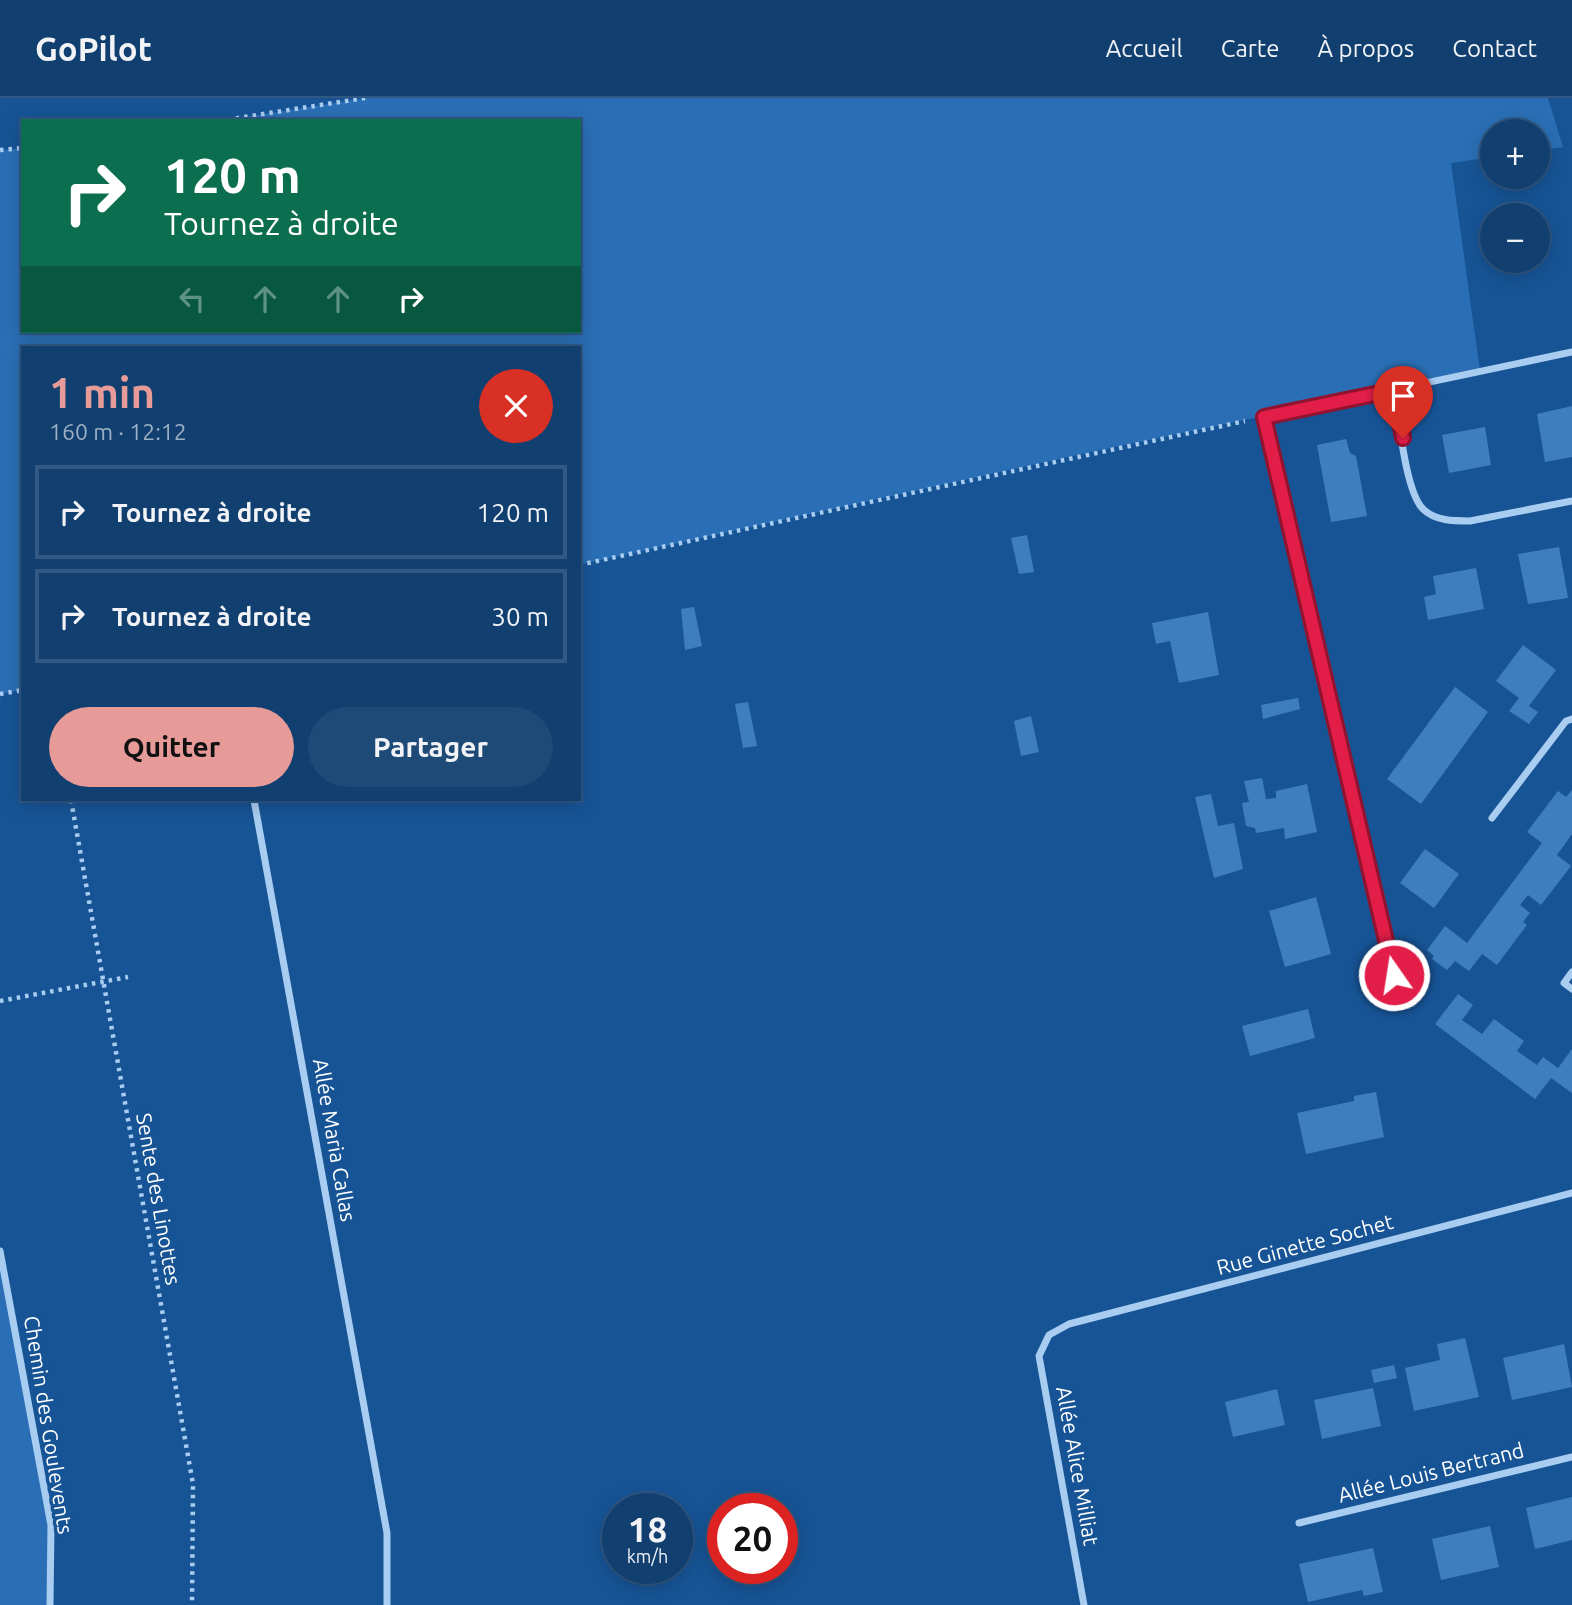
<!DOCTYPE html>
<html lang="fr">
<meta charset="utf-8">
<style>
:root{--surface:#113f70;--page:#1e4a78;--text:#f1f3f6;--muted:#9cafc3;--line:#305883;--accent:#e69b98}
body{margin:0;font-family:Ubuntu,sans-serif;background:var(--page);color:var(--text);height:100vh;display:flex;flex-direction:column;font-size:26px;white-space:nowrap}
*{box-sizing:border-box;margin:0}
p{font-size:23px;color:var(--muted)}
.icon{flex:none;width:38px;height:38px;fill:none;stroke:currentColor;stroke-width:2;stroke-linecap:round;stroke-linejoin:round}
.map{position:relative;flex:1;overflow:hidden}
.details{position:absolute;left:21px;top:248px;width:560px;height:455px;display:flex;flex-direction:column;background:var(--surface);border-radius:0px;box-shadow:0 4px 18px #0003,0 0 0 2px var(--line)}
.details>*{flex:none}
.banner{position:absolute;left:21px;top:21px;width:560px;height:214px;border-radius:0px;box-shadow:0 4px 18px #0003,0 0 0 2px var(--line);background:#0b6e4f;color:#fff;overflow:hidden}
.fabs{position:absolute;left:1480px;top:21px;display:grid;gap:14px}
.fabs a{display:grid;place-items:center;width:70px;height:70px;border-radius:50%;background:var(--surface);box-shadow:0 4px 18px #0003,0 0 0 2px var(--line);font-size:35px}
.speed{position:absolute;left:602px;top:1395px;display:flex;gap:14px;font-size:35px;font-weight:700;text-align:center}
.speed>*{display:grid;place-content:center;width:91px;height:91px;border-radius:50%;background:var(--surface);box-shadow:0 4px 18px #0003,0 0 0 2px var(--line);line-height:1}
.speed small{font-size:18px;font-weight:400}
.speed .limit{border:10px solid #d22;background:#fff;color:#111}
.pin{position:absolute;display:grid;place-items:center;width:60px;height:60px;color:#fff;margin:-72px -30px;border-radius:50% 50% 50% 0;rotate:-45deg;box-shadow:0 0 7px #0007}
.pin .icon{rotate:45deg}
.me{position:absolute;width:77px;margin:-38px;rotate:347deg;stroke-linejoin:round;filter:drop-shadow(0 0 5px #0008)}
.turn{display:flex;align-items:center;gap:24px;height:147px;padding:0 28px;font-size:32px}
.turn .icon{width:91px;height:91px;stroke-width:2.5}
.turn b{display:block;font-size:49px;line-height:60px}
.lanes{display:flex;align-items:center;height:66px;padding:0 28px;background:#0003;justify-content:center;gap:35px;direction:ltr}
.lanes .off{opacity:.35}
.round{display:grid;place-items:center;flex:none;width:74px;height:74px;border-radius:37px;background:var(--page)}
.headline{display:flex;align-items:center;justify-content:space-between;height:119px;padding:0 28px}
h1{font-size:42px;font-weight:600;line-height:52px;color:var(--accent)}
.primary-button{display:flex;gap:14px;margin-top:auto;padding:14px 28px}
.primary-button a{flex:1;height:80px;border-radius:42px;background:var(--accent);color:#111;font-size:28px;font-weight:600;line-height:80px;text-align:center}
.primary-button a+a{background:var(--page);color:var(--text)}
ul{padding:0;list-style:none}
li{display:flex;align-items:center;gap:21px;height:94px;margin:0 14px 10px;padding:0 14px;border:4px solid var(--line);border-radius:0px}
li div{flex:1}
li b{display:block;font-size:26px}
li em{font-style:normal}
header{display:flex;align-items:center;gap:42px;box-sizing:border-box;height:98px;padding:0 35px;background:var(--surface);border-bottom:2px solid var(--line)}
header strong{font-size:33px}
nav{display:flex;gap:38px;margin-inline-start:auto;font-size:24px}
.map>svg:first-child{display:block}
</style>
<header>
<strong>GoPilot</strong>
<nav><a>Accueil</a><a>Carte</a><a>À propos</a><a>Contact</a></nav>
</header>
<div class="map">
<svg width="1572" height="1507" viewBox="0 0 1572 1507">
<rect width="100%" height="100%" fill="#175496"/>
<g fill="#2a6fb5">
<polygon points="365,0 1548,0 1563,49 1538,53 1538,33 1493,33 1493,59 1451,65 1480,273 1095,353 579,467 579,250 23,250 23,592 0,596 0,52 23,50 23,233 579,233 579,23 219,23"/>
<polygon points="0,1153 51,1427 50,1507 0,1507"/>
</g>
<g fill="#3f7ebe">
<polygon points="1572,308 1572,359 1545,364 1537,316"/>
<polygon points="1485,329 1491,367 1449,375 1442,337"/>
<polygon points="1346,341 1350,355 1356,358 1367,418 1331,424 1317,347"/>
<polygon points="1027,437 1034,474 1019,476 1011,440"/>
<polygon points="1559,449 1568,500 1528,506 1518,456"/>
<polygon points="1476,470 1484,511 1428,522 1424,499 1436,496 1433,478"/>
<polygon points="694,509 702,548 685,552 681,511"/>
<polygon points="1208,514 1219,577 1179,585 1170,543 1156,546 1152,525"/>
<polygon points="1523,547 1556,572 1529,608 1538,614 1529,626 1509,613 1519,600 1496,583"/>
<polygon points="1455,589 1488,614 1421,706 1387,681"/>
<polygon points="1298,600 1300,611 1263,621 1261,607"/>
<polygon points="748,604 757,648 743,650 735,606"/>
<polygon points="1031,618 1039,654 1021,658 1014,623"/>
<polygon points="1262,680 1266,701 1276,700 1276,693 1307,686 1317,734 1285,741 1284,730 1256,735 1255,730 1246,728 1242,705 1249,704 1244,683"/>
<polygon points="1572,692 1572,736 1557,757 1571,768 1541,807 1528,797 1520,807 1530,815 1523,824 1527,827 1497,867 1482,856 1469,873 1455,863 1447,872 1432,861 1434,858 1427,852 1445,828 1467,845 1542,745 1527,734 1558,693 1566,699"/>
<polygon points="1211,696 1218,728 1234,725 1243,771 1214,780 1195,699"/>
<polygon points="1425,751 1459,776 1434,810 1400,785"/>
<polygon points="1316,799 1331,856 1285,869 1269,813"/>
<polygon points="1458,896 1473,907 1462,922 1482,936 1494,921 1524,943 1517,953 1537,967 1543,959 1558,970 1572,951 1572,995 1551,980 1535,1001 1435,926"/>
<polygon points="1308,911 1315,940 1250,958 1242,928"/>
<polygon points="1376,994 1384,1039 1306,1056 1297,1015 1354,1003 1354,998"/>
<polygon points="1465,1240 1479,1299 1414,1313 1405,1270 1440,1262 1437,1246"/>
<polygon points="1564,1246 1572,1289 1512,1302 1503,1260"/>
<polygon points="1394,1267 1397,1280 1374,1285 1371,1272"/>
<polygon points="1373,1290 1381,1328 1322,1341 1314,1302"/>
<polygon points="1277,1291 1285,1327 1233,1339 1225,1304"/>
<polygon points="1572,1399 1572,1442 1535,1451 1526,1410"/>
<polygon points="1490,1428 1499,1469 1441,1482 1432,1441"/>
<polygon points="1373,1450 1383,1494 1364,1498 1362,1492 1308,1504 1299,1466"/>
</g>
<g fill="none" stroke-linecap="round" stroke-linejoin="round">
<g stroke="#a9cdf1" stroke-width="4.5" stroke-dasharray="3.5 5" stroke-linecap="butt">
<polyline points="219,23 365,0"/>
<polyline points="0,52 23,50"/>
<polyline points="579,467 1245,323"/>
<polyline points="0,596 23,592"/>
<polyline points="71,702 193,1386 192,1507"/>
<polyline points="0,903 128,879"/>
</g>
<polyline stroke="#a9cdf1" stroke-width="5" points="1264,319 1394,877"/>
<g stroke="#a9cdf1" stroke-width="7">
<path d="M1394,292C1399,319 1405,393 1423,411C1435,423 1454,423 1470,423L1572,403"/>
<polyline points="1264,319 1572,254"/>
<polyline points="254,702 387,1435 387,1507"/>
<polyline points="1492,720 1566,623 1572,621"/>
<polyline points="1572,874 1564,885 1572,891"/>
<polyline points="0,1153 51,1427 50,1507"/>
<polyline points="1299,1425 1572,1359"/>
<polyline points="1084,1507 1039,1258 1049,1237 1069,1226 1572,1095"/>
</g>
</g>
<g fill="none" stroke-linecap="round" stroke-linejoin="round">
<g stroke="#92132f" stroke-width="18">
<polyline id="route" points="1394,877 1264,319 1394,292 1403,340"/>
</g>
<use href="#route" stroke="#e11d48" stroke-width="12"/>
</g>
<g text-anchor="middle" stroke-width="7" stroke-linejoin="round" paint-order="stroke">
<g font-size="21" fill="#fff" stroke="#175496">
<text transform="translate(334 1042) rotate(80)" y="7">Allée Maria Callas</text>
<text transform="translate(158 1101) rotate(80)" y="7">Sente des Linottes</text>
<text transform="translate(1305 1147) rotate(-15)" y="7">Rue Ginette Sochet</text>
<text transform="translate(48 1327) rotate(81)" y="7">Chemin des Goulevents</text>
<text transform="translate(1077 1368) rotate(80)" y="7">Allée Alice Milliat</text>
<text transform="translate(1431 1375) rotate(-14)" y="7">Allée Louis Bertrand</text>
</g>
</g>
</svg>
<div class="fabs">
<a>+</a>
<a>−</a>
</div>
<div class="speed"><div>18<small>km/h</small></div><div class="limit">20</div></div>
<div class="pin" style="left:1403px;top:340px;background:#d93025"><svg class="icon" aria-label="arrive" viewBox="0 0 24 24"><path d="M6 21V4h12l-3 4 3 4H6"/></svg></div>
<svg class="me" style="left:1394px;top:877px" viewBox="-20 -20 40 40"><circle r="17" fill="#e11d48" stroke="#fff" stroke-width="3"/><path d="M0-11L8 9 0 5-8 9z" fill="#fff"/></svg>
<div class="banner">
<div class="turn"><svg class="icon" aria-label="right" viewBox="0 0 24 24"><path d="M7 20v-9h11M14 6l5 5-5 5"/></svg><div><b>120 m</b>Tournez à droite</div></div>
<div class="lanes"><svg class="icon off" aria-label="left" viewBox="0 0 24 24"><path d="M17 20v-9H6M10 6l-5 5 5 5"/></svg><svg class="icon off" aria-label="ahead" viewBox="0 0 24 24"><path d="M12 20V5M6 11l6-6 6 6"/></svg><svg class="icon off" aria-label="ahead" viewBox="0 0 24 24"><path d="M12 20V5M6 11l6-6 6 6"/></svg><svg class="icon" aria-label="right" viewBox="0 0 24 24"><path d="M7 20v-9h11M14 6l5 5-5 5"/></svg></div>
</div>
<section class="details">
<div class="headline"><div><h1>1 min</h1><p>160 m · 12:12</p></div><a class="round" style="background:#d93025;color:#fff"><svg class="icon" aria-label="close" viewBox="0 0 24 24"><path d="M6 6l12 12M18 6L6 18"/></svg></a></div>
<ul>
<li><svg class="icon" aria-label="right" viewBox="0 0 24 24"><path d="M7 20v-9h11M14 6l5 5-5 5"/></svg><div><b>Tournez à droite</b></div><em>120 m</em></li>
<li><svg class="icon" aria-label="right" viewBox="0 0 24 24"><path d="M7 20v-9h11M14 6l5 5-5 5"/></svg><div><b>Tournez à droite</b></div><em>30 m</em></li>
</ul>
<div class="primary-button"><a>Quitter</a><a>Partager</a></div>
</section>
</div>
